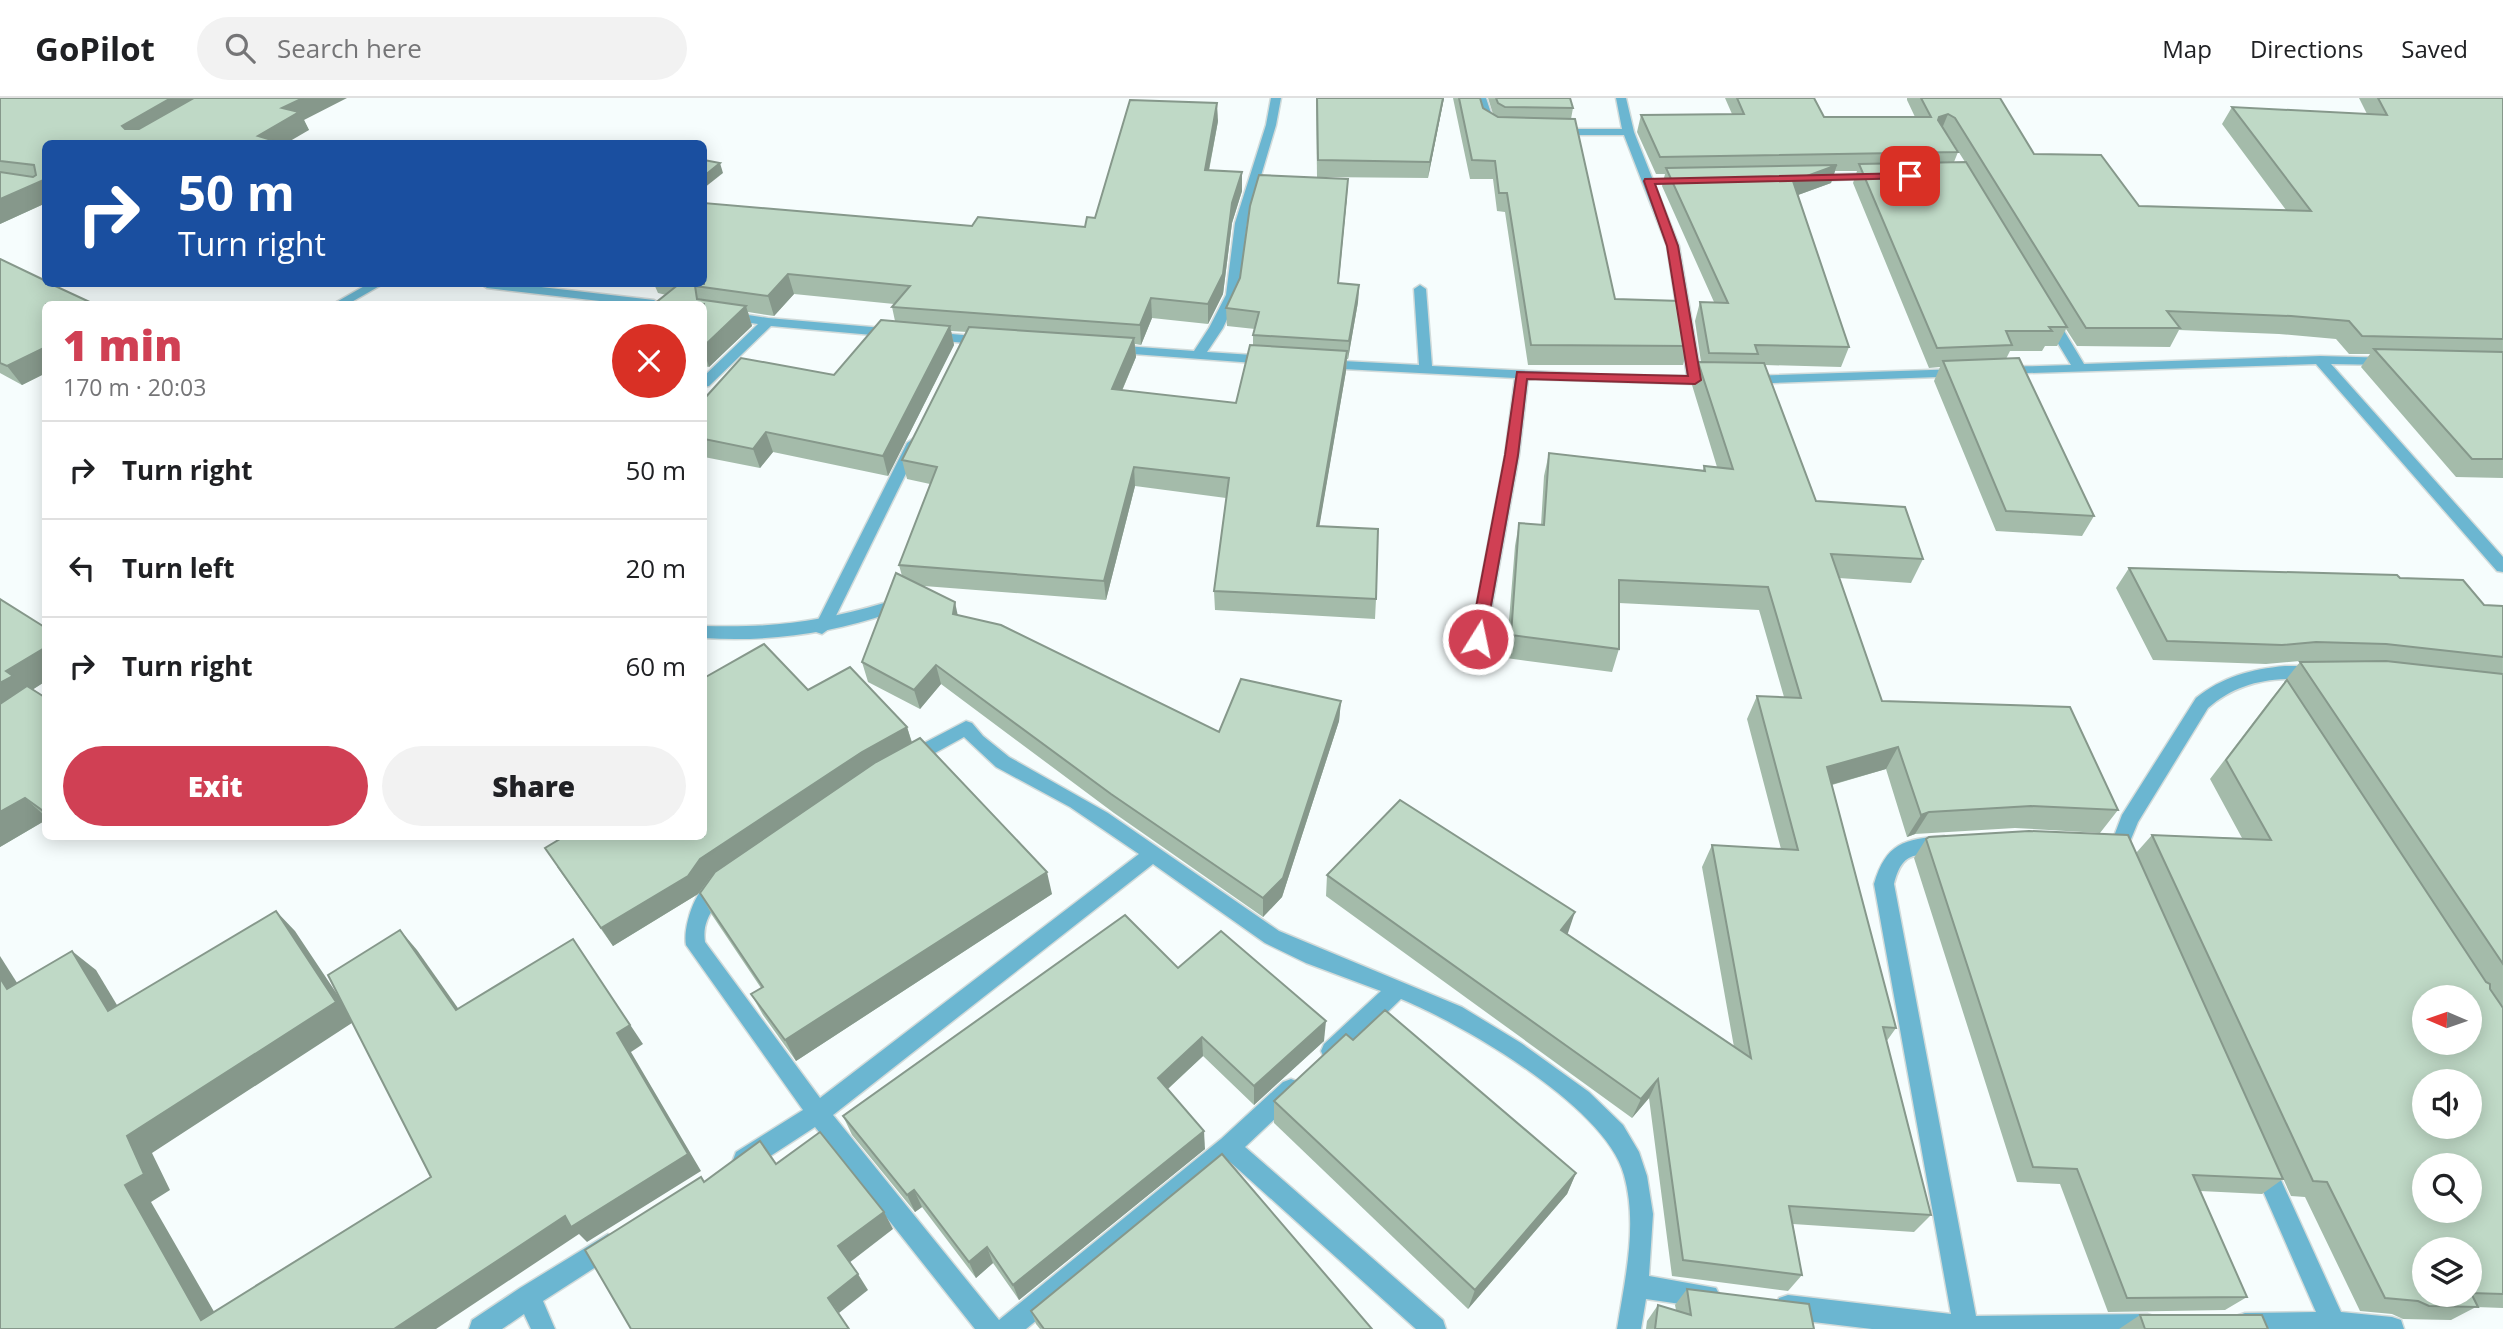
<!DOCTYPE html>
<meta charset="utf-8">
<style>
:root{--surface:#fff;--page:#f2f2f2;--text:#202124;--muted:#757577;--line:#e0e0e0;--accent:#d04054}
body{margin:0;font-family:"Open Sans",sans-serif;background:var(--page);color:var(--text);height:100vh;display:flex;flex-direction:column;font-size:26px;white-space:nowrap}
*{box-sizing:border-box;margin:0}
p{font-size:23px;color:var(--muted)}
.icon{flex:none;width:38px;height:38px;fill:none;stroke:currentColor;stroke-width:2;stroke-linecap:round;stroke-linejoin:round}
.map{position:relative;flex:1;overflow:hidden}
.drawer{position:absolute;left:42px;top:203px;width:665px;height:539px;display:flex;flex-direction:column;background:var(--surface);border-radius:10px;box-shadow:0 4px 18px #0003}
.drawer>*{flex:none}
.top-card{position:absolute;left:42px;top:42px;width:665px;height:147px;border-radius:10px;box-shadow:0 4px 18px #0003;background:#1a4fa0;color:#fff;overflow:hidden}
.needle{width:46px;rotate:272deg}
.controls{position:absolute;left:2412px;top:887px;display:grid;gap:14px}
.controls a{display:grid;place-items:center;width:70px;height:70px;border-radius:50%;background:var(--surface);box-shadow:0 4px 18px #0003;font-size:35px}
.pin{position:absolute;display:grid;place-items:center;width:60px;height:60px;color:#fff;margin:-30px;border-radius:14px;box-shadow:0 4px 10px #0006}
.me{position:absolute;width:77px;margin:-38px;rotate:10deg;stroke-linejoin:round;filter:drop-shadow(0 0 5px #0008)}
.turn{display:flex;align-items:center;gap:24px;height:147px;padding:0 21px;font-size:32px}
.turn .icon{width:91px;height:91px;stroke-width:2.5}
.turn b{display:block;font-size:49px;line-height:60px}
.round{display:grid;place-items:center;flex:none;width:74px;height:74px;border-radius:37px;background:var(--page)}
.headline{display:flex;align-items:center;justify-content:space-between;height:119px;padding:0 21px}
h1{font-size:42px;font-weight:800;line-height:52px;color:var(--accent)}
.button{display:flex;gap:14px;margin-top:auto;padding:14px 21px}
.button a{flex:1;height:80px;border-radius:42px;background:var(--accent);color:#fff;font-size:28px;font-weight:800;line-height:80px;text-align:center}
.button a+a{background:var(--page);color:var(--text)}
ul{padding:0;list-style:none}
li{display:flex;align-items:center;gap:21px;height:98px;padding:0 21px;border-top:2px solid var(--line)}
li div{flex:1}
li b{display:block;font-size:26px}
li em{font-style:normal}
header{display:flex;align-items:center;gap:42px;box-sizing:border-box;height:98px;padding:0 35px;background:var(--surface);border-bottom:2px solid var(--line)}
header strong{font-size:33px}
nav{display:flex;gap:38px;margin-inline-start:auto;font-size:24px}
.search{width:490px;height:63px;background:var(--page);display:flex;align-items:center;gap:18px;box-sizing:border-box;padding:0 24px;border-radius:38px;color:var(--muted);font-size:26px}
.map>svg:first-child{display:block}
</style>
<header>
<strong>GoPilot</strong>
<div class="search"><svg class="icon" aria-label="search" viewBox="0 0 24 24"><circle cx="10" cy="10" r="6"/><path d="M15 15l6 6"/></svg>Search here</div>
<nav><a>Map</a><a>Directions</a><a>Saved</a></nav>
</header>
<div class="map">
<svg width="2503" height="1231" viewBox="0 0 2503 1231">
<rect width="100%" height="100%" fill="#f6fdfd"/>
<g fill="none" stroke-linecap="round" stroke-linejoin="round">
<g stroke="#d2dbda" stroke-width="3">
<path id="lane" d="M884,505L890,507L892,511L890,515C829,536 768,544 704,540V528C772,530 819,524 884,505Z"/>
</g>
<g stroke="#d2dbda" stroke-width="3">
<g id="street">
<polygon points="1271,0 1281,0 1276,27 1247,125 1238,197 1223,230 1207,254 1268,258 1275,262 1268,266 1106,254 1106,248 1111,247 1194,253 1209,230 1226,197 1235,125 1266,27"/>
<polygon points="1476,0 1486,0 1496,30 1495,32 1486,30"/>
<polygon points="1616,0 1626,0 1634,34 1679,148 1701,278 1716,278 1723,282 1716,286 1695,286 1528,281 1519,357 1486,541 1478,547 1470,541 1505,357 1515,280 1324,270 1317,266 1324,262 1419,267 1414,191 1420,187 1426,191 1432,268 1609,277 1687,278 1667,148 1624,37 1554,37 1548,34 1554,31 1622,31"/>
<polygon points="1878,75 1882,76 1882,80 1812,83 1806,80 1812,77"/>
<polygon points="368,186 383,186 348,206 333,206"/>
<polygon points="481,186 515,186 654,202 660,206 626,206 487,190"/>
<polygon points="704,210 768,220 895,231 902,235 895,239 771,228 709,288 704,289 704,278 758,226 704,218"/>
<polygon points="2049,215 2054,216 2084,266 2320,258 2392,260 2392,266 2387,267 2331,266 2503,459 2503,474 2497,473 2316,266 1998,276 1996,273 2003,269 2071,267 2042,219"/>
<polygon points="930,234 985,239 992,243 985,247 925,241 923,238"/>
<polygon points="1961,271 1968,275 1966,278 1747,286 1740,282 1747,278"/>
<polygon points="914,340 921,345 830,530 822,536 816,534 814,530 907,345"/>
<path d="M2285,568H2315L2324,574C2317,584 2298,580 2286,581C2256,582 2231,590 2208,610L2138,724L2129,746L2135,758L2132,764L2125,766L2118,764L2111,746L2122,717L2196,600C2222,579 2251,571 2285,568Z"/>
<path d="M966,623L972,625L983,638L1009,659L1108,715L1279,833L1462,909L1521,945L1589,994L1623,1027L1639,1054L1647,1078L1653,1116L1649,1178L1716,1190L1720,1198L1716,1206L1708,1210L1646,1201L1641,1231H1617C1625,1181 1638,1127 1624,1077C1606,1009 1464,927 1401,901L1340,960L1332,963L1324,960L1321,953L1324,946L1381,893L1306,865L1265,845L1153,766L833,1017L999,1222L1221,1041L1283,984L1291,981L1299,984L1302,991L1299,998L1245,1049L1443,1222L1446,1231H1416L1229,1063L1026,1231H975L815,1029L752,1070L744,1073L736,1070L733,1062L736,1054L803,1012L686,847C682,827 700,772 726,781L729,787C719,807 701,818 705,844L820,1000L1139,756L1070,709L996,669L964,639L915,666H903L900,661L903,656Z"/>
<path d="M1944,738L1951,741L1953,746L1951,751C1921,762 1904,746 1894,786L1976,1218L2147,1216L2156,1219L2158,1231H1872L1788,1221L1779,1218L1776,1209L1779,1200L1788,1197L1951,1216L1874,786C1886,745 1904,741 1944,738Z"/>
<polygon points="2263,1057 2271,1060 2341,1214 2392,1219 2401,1222 2404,1231 2234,1231 2233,1227 2236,1218 2245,1215 2316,1214 2252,1068 2255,1060"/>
<polygon points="608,1136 616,1140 620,1148 616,1156 543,1203 555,1231 531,1231 524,1216 502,1231 469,1231 472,1222 520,1190"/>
</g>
</g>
<use href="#lane" fill="#6bb6d1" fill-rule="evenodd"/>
<use href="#street" fill="#6bb6d1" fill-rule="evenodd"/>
</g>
<g fill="#a4bbaa" fill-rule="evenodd">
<polygon points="0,0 304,22 309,32 46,46 46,105 0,126"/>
<polygon points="1316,0 1444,0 1428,80 1317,79"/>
<polygon points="1453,0 1480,0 1483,10 1493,16 1488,0 1570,0 1573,10 1571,21 1615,201 1688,248 1683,267 1528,267 1505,114 1497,113 1493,81 1470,81"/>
<path d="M1725,0H1814L1824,19H1915L1907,2V0H2000L2034,56L2139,108L2286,112L2222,26L2232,9L2367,16L2359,0H2503V380L2456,379L2361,269L2370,256H2349L2336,241L2279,236L2179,232L2170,249L2077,248L2066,231L2057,248H2045L2042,253H2010L2006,261L2094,418L2082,438L1996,433L1934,283L1940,269L1929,270L1853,85L1857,73H1835L1831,85L1798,97L1849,249L1841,269L1765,267L1816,403L1923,461L1911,485L1839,480L1882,603L2118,712L2100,735L2015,730L1915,736L1907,739L1886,671L1832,687L1896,930L1886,944L1931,1117L1914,1134L1793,1126L1802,1177L1788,1193L1672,1178L1649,1000L1632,1020L1326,798L1327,777L1568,835L1567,837L1734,949L1702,769L1712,747L1781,751L1747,621L1757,598L1784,599L1759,512L1619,505V551L1612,574L1506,560L1515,448L1519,425L1541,427L1544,378L1549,355L1703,372L1704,368L1717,369L1692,287L1698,264H1701L1695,223L1700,204H1714L1662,88L1665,76H1656L1637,34L1641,17L1732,16ZM1947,36L1948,37L1965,64H1954L1958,54Z"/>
<polygon points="1218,23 1209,73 1242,93 1232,125 1223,196 1208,226 1152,220 1141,247 1135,246 1136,259 1122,293 1236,305 1253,247 1253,237 1255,231 1227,228 1226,210 1347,98 1338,185 1359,187 1358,204 1348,261 1347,261 1346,273 1319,428 1376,501 1375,521 1215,512 1214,493 1226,400 1135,388 1106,502 924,488 958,517 1219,634 1341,603 1339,623 1282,799 1263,819 1114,715 941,586 920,611 868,584 862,564 902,478 899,467 930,386 907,381 902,362 967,234 951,233 954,247 888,378 773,354 760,370 704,359 704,301 834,277 895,223 892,209 894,206 794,196 774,218 748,214 752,228 709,269 704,268 704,206 658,195 654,186 651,186 704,186 972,128 1085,129"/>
<polygon points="0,161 46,206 46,275 22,287 0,275"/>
<polygon points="2129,470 2400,480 2484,507 2503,508 2503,1210 2476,1209 2451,1222 2403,1221 2392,1216 2360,1213 2305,1099 2291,1098 2136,755 2152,737 2242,740 2210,681 2271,601 2284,585 2284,584 2300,564 2327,564 2300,563 2266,566 2153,562 2116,490"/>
<polygon points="0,501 46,530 46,583 33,591 46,600 46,722 0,749"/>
<polygon points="808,592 907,629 912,644 1052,796 796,963 763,917 751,896 761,890 712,817 700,795 712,778 710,780 698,796 613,848 557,769 704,738"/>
<polygon points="1926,741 2283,1081 2262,1096 2200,1093 2247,1199 2225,1212 2108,1214 2060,1086 2017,1084 1914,760"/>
<polygon points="1178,870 1324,943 1254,1007 1203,958 1168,991 1205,1051 1019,1202 993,1165 976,1180 922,1109 915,1114 852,1037 843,1018"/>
<polygon points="1353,942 1576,1075 1567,1096 1468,1211 1274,1025 1274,1003"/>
<polygon points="1687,1191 1814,1231 1646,1231 1647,1223 1658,1207 1676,1212 1675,1207"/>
<polygon points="1031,1213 1372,1231 1040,1231 1036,1226"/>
<polygon points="2140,1217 2268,1231 2119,1231"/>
</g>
<g fill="#86988b">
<polygon points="171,0 212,0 133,46 122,28"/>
<polygon points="303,0 347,0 304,22 309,32 285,46 258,38 282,10"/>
<polygon points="1443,0 1444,0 1428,80 1430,64"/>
<polygon points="1217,5 1218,23 1205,92 1205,72"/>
<polygon points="1948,16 1941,33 1933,36 1939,19"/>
<polygon points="720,65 723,75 704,90 704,78"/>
<polygon points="1837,67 1831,85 1787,101 1793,83"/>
<polygon points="1242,74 1242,93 1232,125 1223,196 1208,226 1208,206 1232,105"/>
<polygon points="46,81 46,105 0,126 0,101"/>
<polygon points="1348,81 1347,98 1337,202 1338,185"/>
<polygon points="788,176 794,196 774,218 768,198"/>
<polygon points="1359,187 1358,204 1348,261 1349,243"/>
<polygon points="1151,200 1152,220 1141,247 1140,227"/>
<polygon points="746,208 752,228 709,269 704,253 704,248"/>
<polygon points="950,228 954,247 888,378 883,358"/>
<polygon points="1134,240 1136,259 1114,311 1112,291"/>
<polygon points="46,249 46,275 22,287 7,268"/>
<polygon points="1347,253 1346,273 1316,448 1317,428"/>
<polygon points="766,334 773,354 760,370 753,351"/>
<polygon points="1134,369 1135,388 1106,502 1104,483"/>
<polygon points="955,504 959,523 953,516"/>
<polygon points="46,549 46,583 29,594 0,620 0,585 6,573"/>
<polygon points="936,567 941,586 920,611 914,592"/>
<polygon points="1341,603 1339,623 1282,799 1263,819 1263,800"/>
<polygon points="907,629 913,649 869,673 710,780 698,796 613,848 601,830 700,761 862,654"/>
<polygon points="1898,649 1886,671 1816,691 1827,669"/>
<polygon points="25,700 46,719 46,722 0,749 0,714"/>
<polygon points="1929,714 1915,736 1907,739 1921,717"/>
<polygon points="1047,774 1052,796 796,963 785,942"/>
<polygon points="276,813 295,833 355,923 152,1055 170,1092 151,1104 224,1231 201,1222 125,1087 127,1038"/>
<polygon points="1575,814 1568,835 1554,853 1561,832"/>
<polygon points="400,832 417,852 472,930 456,912"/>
<polygon points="573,841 643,946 631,954 701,1073 587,1144 579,1136 436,1231 394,1231 617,935"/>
<polygon points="72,853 96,872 132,932 108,913"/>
<polygon points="0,858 33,910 7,891 0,880"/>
<polygon points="1326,923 1324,943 1254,1007 1254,988"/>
<polygon points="1202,939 1203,958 1160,998 1158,980"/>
<polygon points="1658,981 1649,1000 1632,1020 1641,1001"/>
<polygon points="1204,1033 1205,1051 1019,1202 1013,1187"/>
<polygon points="1576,1075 1567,1096 1468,1211 1475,1192"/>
<polygon points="914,1092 922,1109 915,1114 907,1097"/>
<polygon points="884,1114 893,1131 849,1165 838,1148"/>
<polygon points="987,1149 993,1165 976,1180 969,1164"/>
<polygon points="858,1176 868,1192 839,1215 828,1200"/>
</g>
<g fill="#bfd9c6" stroke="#86988b" stroke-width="2" fill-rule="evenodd">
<polygon points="0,0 171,0 122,28 125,31 139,31 194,0 303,0 282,10 299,14 258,38 285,46 46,46 46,81 0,101 0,74 33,79 36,77 34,67 0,63"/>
<polygon points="1317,0 1443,0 1430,64 1318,62"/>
<polygon points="1459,0 1480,0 1483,10 1498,19 1575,21 1615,201 1681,203 1688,248 1531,247 1507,95 1499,95 1495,63 1472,62"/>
<polygon points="1496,0 1570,0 1573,10 1505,9 1498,5"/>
<polygon points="1737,0 1814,0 1824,19 1931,19 1921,0 2000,0 2034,56 2101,57 2139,108 2311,113 2232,9 2387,17 2378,0 2503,0 2503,241 2362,238 2349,223 2291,218 2167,213 2180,230 2086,230 1955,20 1948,16 1939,19 1938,22 1958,54 1660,59 1641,17 1744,16"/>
<polygon points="1130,2 1217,5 1205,72 1242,74 1232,105 1223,176 1208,206 1151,200 1140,227 892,209 910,188 788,176 768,198 695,188 697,201 746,208 704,248 704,206 654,206 679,186 704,186 704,105 972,128 978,119 1085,129 1087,119 1095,120"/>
<polygon points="704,62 720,65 704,78"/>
<polygon points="1966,64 2067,229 2049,229 2052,233 2006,233 2012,247 1937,250 1859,66"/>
<polygon points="1837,67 1793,83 1849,249 1755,247 1758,256 1709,255 1700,204 1728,205 1666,70"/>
<polygon points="1259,77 1348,81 1338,185 1359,187 1349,243 1253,237 1259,214 1226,210 1240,180 1250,108"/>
<polygon points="0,161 46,183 46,186 51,186 94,206 46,206 46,249 7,268 0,265"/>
<polygon points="881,222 950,228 883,358 766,334 753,351 704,341 704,301 741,260 834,277"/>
<polygon points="969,229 1134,240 1112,291 1236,305 1250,247 1347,253 1317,428 1378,431 1376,501 1214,493 1229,380 1134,369 1104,483 899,467 937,369 902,362"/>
<polygon points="2374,251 2503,254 2503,361 2472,361"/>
<polygon points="2019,260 2094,418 2006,413 1943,263"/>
<polygon points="1698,264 1764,265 1816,403 1905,409 1923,461 1831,456 1882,603 2070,609 2118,712 2031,708 1929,714 1921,717 1898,649 1827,669 1896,930 1883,929 1931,1117 1789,1108 1802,1177 1683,1162 1658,981 1641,1001 1327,777 1400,702 1575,814 1561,832 1751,960 1712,747 1798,752 1757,598 1801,600 1768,489 1619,482 1619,551 1511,537 1519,425 1544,427 1549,355 1705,373 1704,368 1733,371"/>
<polygon points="2129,470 2397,477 2400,480 2463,482 2484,507 2503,508 2503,559 2386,546 2316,544 2282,547 2167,543"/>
<polygon points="896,475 955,504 953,516 1001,527 1219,634 1241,581 1341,603 1283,780 1263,800 1111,696 936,567 914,592 862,564"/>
<polygon points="0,501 46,530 46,549 6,573 13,578 0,585"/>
<polygon points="764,546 808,592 850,569 907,629 862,654 700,761 688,778 601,830 545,750 565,738 704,738 704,580"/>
<polygon points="2386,563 2503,576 2503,866 2300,564"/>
<path d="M2287,582L2486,884L2490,886V891L2503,910V1196L2471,1195L2478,1209L2429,1208L2418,1203L2385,1200L2327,1084L2313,1083L2152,737L2271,742L2226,662ZM2424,900H2469V945H2424ZM2424,984H2469V1029H2424ZM2424,1068H2469V1113H2424ZM2424,1152H2469V1197H2424Z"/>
<polygon points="27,588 46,600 46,715 25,700 0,714 0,606"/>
<polygon points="920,640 1047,774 785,942 751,896 763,889 700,795 715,774 876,664"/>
<polygon points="2029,733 2128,737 2283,1081 2193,1077 2247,1199 2127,1200 2077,1071 2033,1069 1926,741 1929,739"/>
<polygon points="276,813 336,904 127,1038 144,1076 125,1087 201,1222 431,1079 328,877 400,832 456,912 573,841 630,927 617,935 688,1056 571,1129 565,1118 394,1231 0,1231 0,880 7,891 72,853 108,913"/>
<polygon points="1125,817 1178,870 1221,833 1326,923 1254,988 1202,939 1158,980 1204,1033 1013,1187 987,1149 969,1164 914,1092 907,1097 843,1018"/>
<polygon points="1385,912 1576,1075 1475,1192 1274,1003 1346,936 1353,942"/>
<polygon points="820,1034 884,1114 838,1148 858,1176 828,1200 849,1231 631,1231 585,1152 701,1079 704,1084 760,1043 776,1066"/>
<polygon points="1222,1056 1372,1231 1044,1231 1031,1213"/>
<polygon points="1687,1191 1809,1206 1814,1231 1655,1231 1658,1207 1691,1217"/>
<polygon points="2140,1217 2262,1217 2268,1231 2145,1231"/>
</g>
<polygon fill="#d04054" stroke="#872a37" stroke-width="2" points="1910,75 1914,75 1914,80 1655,86 1678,148 1701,282 1695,286 1527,281 1518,357 1485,541 1478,546 1473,544 1470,541 1505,357 1517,274 1688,278 1667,148 1644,83 1645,81"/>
</svg>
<div class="controls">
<a><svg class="needle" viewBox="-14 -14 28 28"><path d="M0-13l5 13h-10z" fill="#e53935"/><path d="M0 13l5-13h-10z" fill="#757577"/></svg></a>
<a><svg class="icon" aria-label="sound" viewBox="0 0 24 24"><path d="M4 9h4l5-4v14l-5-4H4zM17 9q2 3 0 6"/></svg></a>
<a><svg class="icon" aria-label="search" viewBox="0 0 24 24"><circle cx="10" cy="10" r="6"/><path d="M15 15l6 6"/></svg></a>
<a><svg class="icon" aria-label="layers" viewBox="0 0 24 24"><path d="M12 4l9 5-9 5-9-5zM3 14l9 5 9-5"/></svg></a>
</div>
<div class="pin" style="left:1910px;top:78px;background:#d93025"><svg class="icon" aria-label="arrive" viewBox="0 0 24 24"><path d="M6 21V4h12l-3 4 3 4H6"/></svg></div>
<svg class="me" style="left:1478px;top:541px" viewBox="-20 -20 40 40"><circle r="17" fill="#d04054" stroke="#fff" stroke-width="3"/><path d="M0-11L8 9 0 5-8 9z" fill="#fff"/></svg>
<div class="top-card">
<div class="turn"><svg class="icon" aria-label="right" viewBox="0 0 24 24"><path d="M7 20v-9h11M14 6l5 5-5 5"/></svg><div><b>50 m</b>Turn right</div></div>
</div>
<section class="drawer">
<div class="headline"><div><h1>1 min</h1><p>170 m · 20:03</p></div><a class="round" style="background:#d93025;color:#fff"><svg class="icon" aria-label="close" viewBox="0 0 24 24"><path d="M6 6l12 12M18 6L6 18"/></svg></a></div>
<ul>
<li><svg class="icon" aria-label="right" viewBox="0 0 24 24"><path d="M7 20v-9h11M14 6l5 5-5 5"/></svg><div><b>Turn right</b></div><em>50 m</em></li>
<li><svg class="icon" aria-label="left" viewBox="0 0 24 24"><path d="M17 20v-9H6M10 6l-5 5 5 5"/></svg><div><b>Turn left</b></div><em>20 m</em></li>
<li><svg class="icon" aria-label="right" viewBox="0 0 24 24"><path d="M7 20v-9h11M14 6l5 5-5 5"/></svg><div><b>Turn right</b></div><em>60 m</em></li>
</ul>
<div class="button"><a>Exit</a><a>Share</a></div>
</section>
</div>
